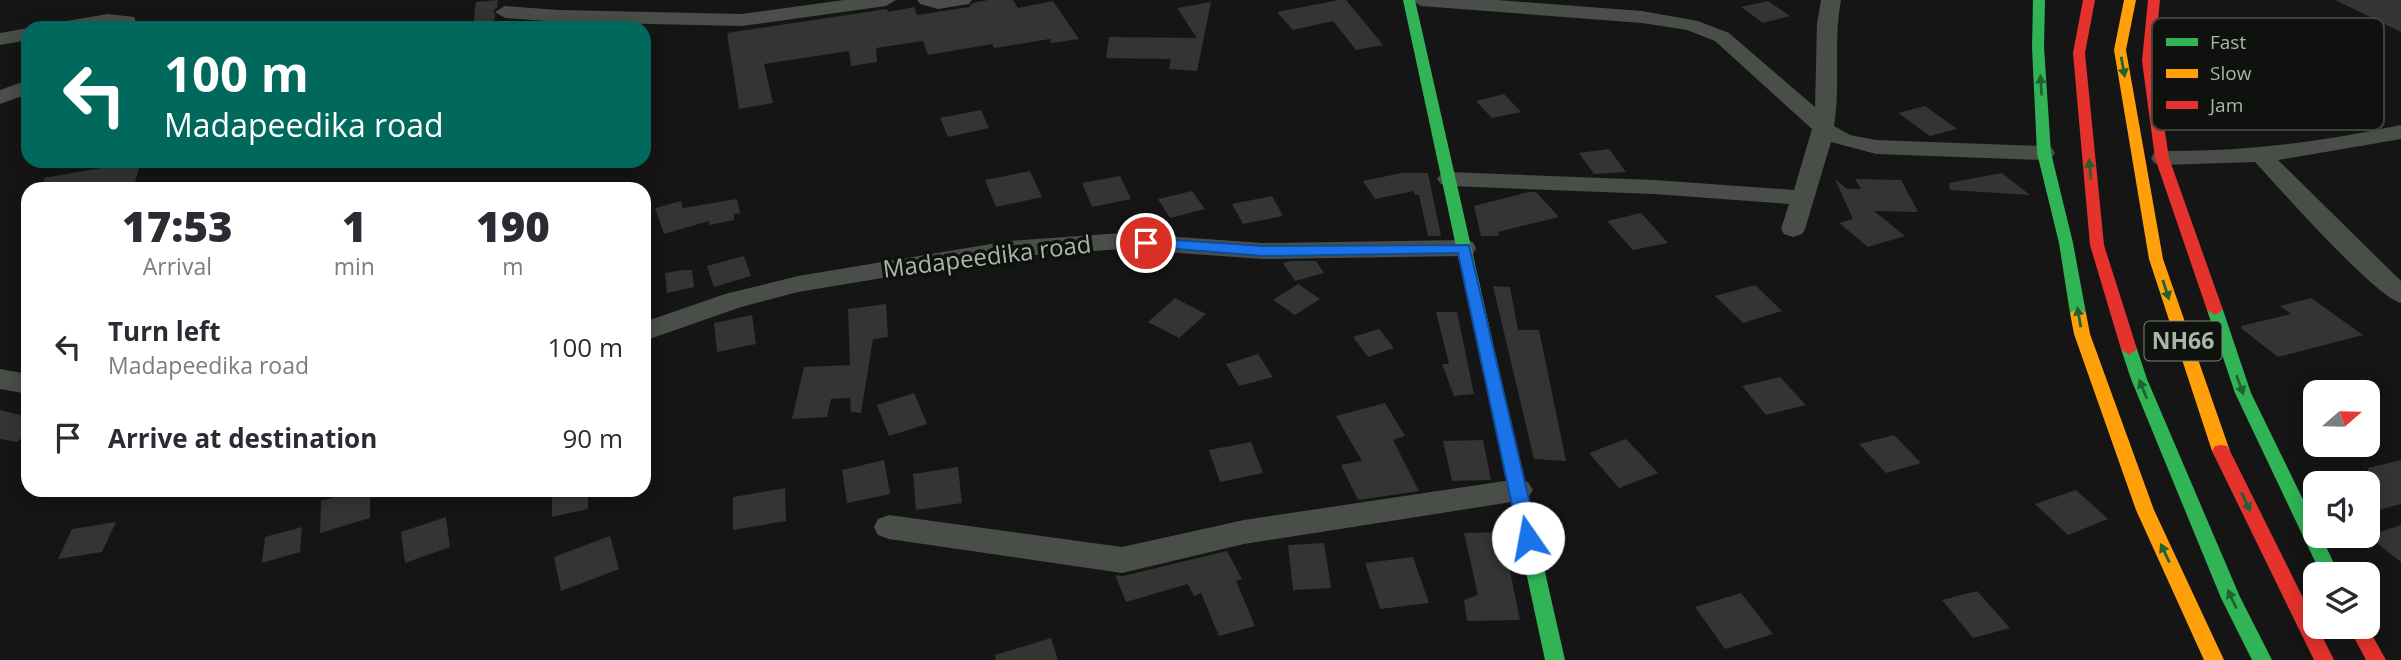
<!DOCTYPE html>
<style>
:root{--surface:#fff;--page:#f7f7f7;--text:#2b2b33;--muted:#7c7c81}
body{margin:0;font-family:"Open Sans",sans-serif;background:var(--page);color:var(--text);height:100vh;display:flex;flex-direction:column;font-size:26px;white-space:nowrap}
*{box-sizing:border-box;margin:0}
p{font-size:23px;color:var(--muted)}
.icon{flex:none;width:38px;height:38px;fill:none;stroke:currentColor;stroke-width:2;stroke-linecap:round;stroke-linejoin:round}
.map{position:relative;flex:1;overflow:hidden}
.sheet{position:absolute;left:21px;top:182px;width:630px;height:315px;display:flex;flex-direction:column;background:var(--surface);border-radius:21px;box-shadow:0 4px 18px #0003}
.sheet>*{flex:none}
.hud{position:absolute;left:21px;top:21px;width:630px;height:147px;border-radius:21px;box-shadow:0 4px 18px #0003;background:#00695c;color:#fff;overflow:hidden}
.needle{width:46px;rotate:70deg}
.fabs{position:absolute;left:2303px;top:380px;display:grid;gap:14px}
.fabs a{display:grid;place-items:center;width:77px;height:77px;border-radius:14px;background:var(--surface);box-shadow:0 4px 18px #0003;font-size:35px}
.pin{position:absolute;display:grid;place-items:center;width:60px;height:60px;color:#fff;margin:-30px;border:4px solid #fff;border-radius:50%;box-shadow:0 2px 7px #0007}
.me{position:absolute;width:77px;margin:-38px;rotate:348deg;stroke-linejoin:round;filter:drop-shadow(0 0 5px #0008)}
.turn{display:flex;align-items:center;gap:24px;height:147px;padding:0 28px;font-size:32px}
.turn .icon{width:91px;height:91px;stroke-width:2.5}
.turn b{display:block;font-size:49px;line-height:60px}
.eta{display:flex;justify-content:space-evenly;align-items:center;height:119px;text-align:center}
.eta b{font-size:42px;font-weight:800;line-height:49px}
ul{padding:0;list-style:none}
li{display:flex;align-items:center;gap:21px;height:91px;padding:0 28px}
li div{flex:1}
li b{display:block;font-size:26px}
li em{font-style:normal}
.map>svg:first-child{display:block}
</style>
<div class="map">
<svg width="2401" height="660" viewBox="0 0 2401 660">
<rect width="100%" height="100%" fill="#151515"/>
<g fill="#333532">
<polygon points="498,0 497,8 493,11 495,15 494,23 473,26 476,2"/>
<polygon points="988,0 1013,0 1018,8 1053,1 1079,39 1051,43 1050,39 994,48 992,44 928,55 923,41 876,48 877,62 851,66 849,51 764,64 773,103 739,109 727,33 887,9 888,12 914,7 917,15 969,7 973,3"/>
<polygon points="1339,0 1346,0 1383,45 1356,50 1333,21 1293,30 1277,12"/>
<polygon points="2335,0 2401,0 2401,32"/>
<polygon points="1768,1 1790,16 1763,23 1741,7"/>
<polygon points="1211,2 1197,71 1169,69 1171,59 1106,58 1109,37 1197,38 1177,8"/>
<polygon points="1504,94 1521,112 1492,118 1476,101"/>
<polygon points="1925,106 1957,129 1930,136 1898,113"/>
<polygon points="981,110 989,128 948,137 940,118"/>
<polygon points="1609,149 1626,172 1594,174 1579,153"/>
<polygon points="141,161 133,189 45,189 44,178"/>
<polygon points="1030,171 1042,197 996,207 985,180"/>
<polygon points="1402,173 1428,173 1441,236 1428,236 1419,195 1415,195 1414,191 1375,199 1363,181"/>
<polygon points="2002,173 2030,195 1950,190 1949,183"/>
<polygon points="1120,176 1131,199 1092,207 1082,183"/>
<polygon points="1835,179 1847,189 1861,189 1855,179 1901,180 1918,212 1874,211 1905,236 1868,247 1839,223 1853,219"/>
<polygon points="1192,191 1205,209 1170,218 1158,199"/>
<polygon points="1529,192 1536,192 1559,217 1498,232 1499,236 1481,236 1474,206"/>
<polygon points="1272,196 1283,216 1243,224 1232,204"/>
<polygon points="737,199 740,213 734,214 734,220 709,225 709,221 664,234 655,208 681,201 683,208"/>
<polygon points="1641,213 1668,243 1633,250 1607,221"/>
<polygon points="744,256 751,276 714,287 707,266"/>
<polygon points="1291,261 1316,261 1324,273 1295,281 1283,263"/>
<polygon points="683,270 692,270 694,287 667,293 665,273"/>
<polygon points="1298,284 1320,299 1295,315 1273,300"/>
<polygon points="1755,285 1782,311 1743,323 1715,296"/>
<polygon points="1493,286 1510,287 1518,330 1539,330 1566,461 1534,459"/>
<polygon points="1175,298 1206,314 1179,338 1148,322"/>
<polygon points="2311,298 2363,335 2278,357 2242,329 2241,326 2291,314 2280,306"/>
<polygon points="886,304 888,337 873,339 861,413 851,412 850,398 831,399 827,417 792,419 804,367 850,365 848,309"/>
<polygon points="1436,312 1457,312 1474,394 1454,396 1442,364 1449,364"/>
<polygon points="752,315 756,344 717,352 714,323"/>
<polygon points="1379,329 1394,348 1368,357 1353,337"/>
<polygon points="1258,354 1273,377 1239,386 1226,364"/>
<polygon points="1780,377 1806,405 1766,415 1742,386"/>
<polygon points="914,393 927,424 889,436 877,405"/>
<polygon points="1385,403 1405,436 1393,440 1419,491 1358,500 1341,465 1362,461 1336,416"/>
<polygon points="0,410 28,417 28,432 17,442 0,439"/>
<polygon points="1894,435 1921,463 1886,473 1859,444"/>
<polygon points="1626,439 1658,473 1619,488 1589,453"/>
<polygon points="1483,440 1491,480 1452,481 1443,441"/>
<polygon points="1251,442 1263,473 1220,482 1209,450"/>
<polygon points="884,460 890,494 847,503 842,470"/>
<polygon points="2401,460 2401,504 2368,513 2368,468"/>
<polygon points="958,467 962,503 916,510 913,474"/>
<polygon points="785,488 786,521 733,530 733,497"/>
<polygon points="359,490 370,490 370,518 320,533 321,501"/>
<polygon points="552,490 588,490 588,509 552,517"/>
<polygon points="2076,490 2108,519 2068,535 2035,504"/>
<polygon points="446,517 450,547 405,563 401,532"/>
<polygon points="116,522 102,552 58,559 72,529"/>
<polygon points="2401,525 2401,562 2368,536"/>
<polygon points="302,527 300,552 262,563 265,537"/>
<polygon points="1502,532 1520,620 1467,621 1464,600 1478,595 1464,533"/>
<polygon points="610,536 619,569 561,591 554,557"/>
<polygon points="1324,543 1331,588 1293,590 1288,545"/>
<polygon points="1227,551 1242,579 1236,581 1255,626 1219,636 1201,593 1194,596 1188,584 1126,602 1115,575 1123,576"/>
<polygon points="1413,557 1429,603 1380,609 1365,563"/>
<polygon points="1977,591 2010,628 1973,638 1942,600"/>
<polygon points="1741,593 1773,634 1725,649 1695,607"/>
<polygon points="1051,638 1058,660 996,660 995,655"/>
</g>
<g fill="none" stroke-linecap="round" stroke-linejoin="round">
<g fill="#494e48" fill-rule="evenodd">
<polygon points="844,0 896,0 886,6 742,26 559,22 505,18 495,12 505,6 559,10 742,14"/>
<polygon points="917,0 972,0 969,4 938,9 920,4"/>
<path d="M1411,0H1497L1642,11L1698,21L1729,33L1815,107L1817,24L1821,0H1841C1833,42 1841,84 1834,126L1850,135L1876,140L2044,146L2052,148L2055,153L2052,158L2044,160L1876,154L1831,142L1805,229L1802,234L1793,237L1784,234L1781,229L1789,204L1654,194L1449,186L1441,184L1437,179L1441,174L1449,172L1654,180L1794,190L1812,129L1715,41L1687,30L1642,23L1421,6Z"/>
<polygon points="108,14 134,17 138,28 50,28 53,24 60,22"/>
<polygon points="28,28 28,40 0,45 0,33"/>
<polygon points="28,80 28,94 0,104 0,90"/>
<path d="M2401,125V139L2278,160L2401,281V303C2374,296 2280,189 2255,162L2162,165L2154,163L2151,158L2154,153L2162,151C2243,152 2322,142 2401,125Z"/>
<polygon points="1122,233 1263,243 1464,240 1473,242 1476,248 1473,254 1464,256 1263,259 1122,249 1009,257 798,292 741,307 644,341 644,322 725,294 798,276 1009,241"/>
<polygon points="0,369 28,374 28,394 0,389"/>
<polygon points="1518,479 1528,482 1533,490 1528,498 1518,501 1244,544 1122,573 889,539 878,535 874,527 878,519 889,515 1122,547 1244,520"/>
</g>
<g fill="#30b455" fill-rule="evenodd">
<polygon points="1403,0 1415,0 1565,660 1545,660"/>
<polygon points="2033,0 2045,0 2044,47 2051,153 2073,243 2086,313 2078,318 2070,313 2059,243 2037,153 2032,47"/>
<polygon points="2215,305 2223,310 2251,393 2315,524 2315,536 2321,536 2339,574 2321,574 2235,393 2207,310"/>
<polygon points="2129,343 2137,349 2147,379 2240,597 2272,660 2252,660 2221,598 2131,379 2121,349"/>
</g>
<g fill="#ff9f0a" fill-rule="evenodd">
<polygon points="2124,0 2136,0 2126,50 2163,259 2230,451 2227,456 2215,456 2212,451 2149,259 2114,50"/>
<polygon points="2078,308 2086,313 2090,334 2154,510 2224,660 2204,660 2136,510 2074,334 2070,313"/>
</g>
<g fill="#e5322d" fill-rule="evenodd">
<polygon points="2083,0 2095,0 2085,53 2104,245 2137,349 2129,355 2121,349 2090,245 2073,53"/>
<polygon points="2148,0 2160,0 2154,61 2169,158 2223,310 2215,315 2207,310 2155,158 2142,61"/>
<polygon points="2221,445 2227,446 2230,451 2334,660 2314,660 2212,451 2215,446"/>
<polygon points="2348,626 2367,626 2386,660 2366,660"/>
</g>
</g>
<defs><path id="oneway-solid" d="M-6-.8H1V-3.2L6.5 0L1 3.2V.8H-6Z" transform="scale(1.75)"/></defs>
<g fill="#206232">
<use href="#oneway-solid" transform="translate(2123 67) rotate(80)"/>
<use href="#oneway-solid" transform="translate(2041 85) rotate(-94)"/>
<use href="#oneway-solid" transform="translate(2090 169) rotate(-95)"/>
<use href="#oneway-solid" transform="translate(2166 290) rotate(72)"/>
<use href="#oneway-solid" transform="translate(2079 317) rotate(-100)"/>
<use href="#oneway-solid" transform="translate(2240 385) rotate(70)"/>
<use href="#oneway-solid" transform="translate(2143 389) rotate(-112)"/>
<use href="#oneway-solid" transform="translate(2246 502) rotate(64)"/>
<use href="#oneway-solid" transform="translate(2165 553) rotate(-115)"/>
<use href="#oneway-solid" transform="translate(2232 599) rotate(-115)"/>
</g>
<polygon fill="#1a73e8" stroke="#114b97" stroke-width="2" points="1146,238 1263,246 1469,245 1538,538 1535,544 1528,546 1522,544 1519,538 1458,253 1263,256 1140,246 1138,243"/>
<g text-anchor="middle" stroke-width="7" stroke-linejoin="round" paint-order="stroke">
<rect fill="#0f110f" stroke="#798677" stroke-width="2" x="2144.5" y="321.5" width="77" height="39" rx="5"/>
<g font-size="23" font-weight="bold" fill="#a7b8a4">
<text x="2183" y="349">NH66</text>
</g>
<g font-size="24" fill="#a7b8a4" stroke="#0f110f">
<text transform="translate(987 257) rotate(-7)" y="8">Madapeedika road</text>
</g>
</g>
<rect x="2152" y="18" width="232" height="112" rx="10" fill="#0f110f" stroke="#3d433c" stroke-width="2"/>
<rect x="2166" y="38" width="32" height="8" fill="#30b455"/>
<rect x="2166" y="69" width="32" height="9" fill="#ff9f0a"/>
<rect x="2166" y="101" width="32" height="8" fill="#e5322d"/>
<g font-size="19" fill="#a7b8a4">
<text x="2210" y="49">Fast</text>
<text x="2210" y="80">Slow</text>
<text x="2210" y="112">Jam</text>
</g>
</svg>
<div class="fabs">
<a><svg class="needle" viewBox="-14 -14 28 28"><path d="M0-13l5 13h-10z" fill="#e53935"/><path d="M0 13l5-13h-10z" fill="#7c7c81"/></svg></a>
<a><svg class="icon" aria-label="sound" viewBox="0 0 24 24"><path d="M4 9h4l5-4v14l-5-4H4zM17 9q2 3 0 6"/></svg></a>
<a><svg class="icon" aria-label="layers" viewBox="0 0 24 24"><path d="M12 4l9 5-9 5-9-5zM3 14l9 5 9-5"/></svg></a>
</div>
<div class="pin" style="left:1146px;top:243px;background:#d93025"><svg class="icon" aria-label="arrive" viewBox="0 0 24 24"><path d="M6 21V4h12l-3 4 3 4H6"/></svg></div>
<svg class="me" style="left:1528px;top:538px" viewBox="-20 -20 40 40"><circle r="19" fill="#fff"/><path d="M0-13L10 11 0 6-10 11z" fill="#1a73e8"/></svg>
<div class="hud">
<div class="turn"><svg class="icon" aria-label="left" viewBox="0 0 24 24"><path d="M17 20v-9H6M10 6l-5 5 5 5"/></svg><div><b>100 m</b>Madapeedika road</div></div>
</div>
<section class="sheet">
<div class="eta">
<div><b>17:53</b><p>Arrival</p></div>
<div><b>1</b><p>min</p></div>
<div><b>190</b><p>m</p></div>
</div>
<ul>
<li><svg class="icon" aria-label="left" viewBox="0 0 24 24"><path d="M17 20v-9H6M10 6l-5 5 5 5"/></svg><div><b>Turn left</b><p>Madapeedika road</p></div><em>100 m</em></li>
<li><svg class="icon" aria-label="arrive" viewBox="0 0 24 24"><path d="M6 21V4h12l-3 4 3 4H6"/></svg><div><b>Arrive at destination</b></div><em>90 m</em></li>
</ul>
</section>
</div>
